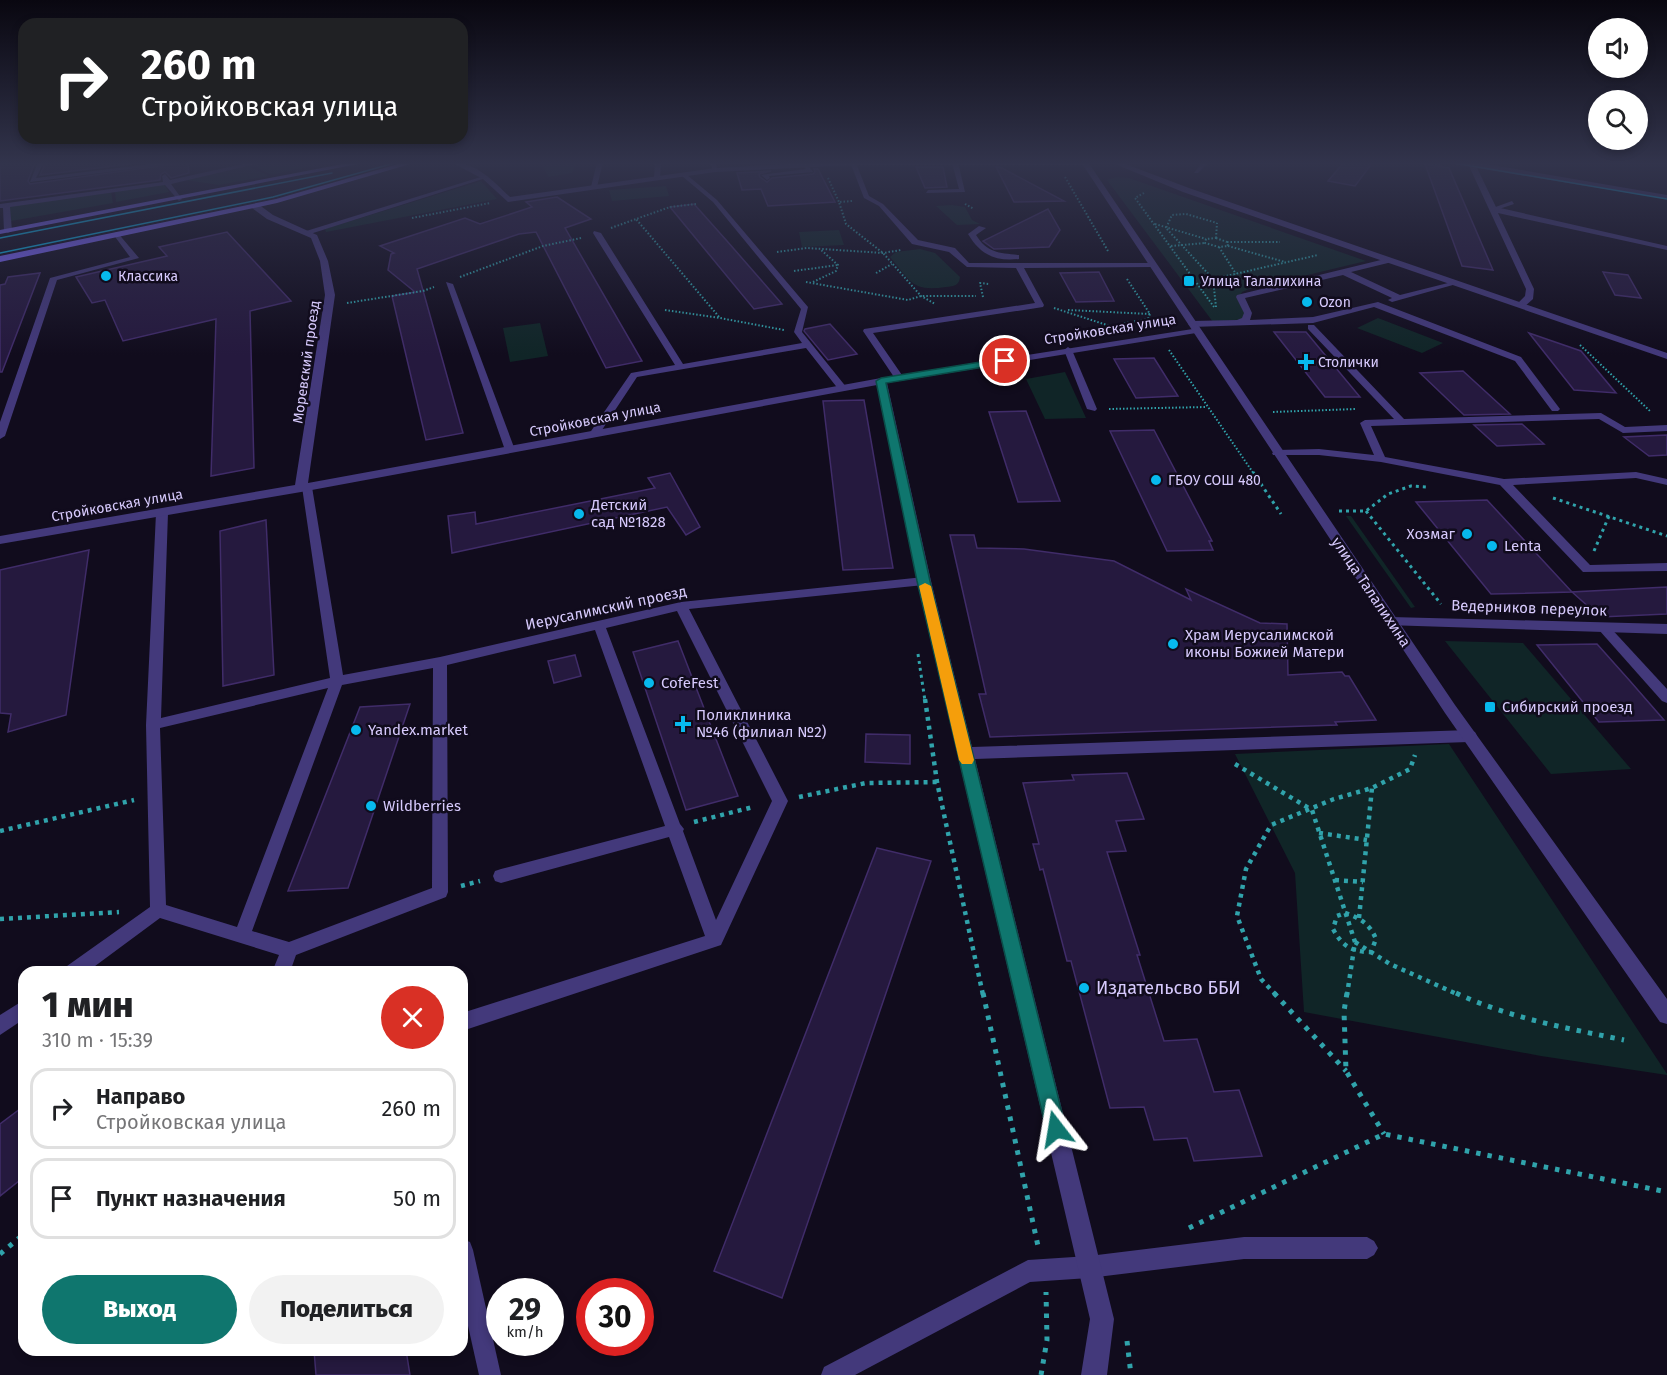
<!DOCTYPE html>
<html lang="ru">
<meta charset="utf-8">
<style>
:root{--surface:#fff;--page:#f2f2f2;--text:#202124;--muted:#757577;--line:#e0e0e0;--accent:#0f766e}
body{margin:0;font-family:"Fira Sans",sans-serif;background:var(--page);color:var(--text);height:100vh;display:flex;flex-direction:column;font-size:22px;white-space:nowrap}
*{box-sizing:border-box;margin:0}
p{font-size:20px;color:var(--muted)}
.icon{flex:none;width:33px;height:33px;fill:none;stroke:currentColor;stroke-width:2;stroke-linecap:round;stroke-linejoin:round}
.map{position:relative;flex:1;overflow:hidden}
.sheet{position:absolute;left:18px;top:966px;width:450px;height:390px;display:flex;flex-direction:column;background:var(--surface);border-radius:18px;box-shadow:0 3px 9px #0003}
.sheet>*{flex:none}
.top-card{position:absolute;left:18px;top:18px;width:450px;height:126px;border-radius:18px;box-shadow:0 3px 9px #0003;background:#202124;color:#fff;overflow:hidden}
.controls{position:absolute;left:1588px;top:18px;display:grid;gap:12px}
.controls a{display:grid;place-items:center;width:60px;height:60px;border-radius:50%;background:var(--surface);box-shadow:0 3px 9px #0003;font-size:30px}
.speed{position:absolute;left:486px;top:1278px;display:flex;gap:12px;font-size:30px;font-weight:700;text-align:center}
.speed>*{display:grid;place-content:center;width:78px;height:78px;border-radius:50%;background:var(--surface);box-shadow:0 3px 9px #0003;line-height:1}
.speed small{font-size:15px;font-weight:400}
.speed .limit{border:9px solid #d22;background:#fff;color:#111}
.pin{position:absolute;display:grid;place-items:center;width:51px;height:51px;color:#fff;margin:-26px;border:3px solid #fff;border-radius:50%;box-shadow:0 2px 6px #0007}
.me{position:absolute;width:66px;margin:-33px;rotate:346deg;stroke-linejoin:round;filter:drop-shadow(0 0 4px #0008)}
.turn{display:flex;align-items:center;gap:21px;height:126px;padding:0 24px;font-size:27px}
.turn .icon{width:78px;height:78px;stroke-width:2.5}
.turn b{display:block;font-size:42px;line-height:51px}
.round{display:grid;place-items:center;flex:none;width:63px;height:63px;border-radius:32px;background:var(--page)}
.overview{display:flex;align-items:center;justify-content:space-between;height:102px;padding:0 24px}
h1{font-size:36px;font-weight:800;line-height:45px}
.primary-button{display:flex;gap:12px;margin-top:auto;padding:12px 24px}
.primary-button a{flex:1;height:69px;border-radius:36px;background:var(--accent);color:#fff;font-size:24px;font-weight:800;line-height:69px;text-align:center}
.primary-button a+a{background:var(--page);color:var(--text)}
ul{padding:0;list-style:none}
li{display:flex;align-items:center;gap:18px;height:81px;margin:0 12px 9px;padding:0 12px;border:3px solid var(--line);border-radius:18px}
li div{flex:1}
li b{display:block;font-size:22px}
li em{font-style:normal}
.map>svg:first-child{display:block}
</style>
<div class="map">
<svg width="1667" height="1375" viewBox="0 0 1667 1375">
<rect width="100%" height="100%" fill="#110c1d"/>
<g fill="#102527">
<polygon points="265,162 330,162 271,175 252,165"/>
<polygon points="564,162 577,162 572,173 548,177 543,166"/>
<polygon points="248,166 269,176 219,185 185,180"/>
<polygon points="1116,177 1129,178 1366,261 1249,289 1242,292 1240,297 1246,319 1213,322 1107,180"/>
<polygon points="481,181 497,199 326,232 325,229"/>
<polygon points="164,184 169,192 116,202 115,191"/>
<polygon points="666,186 669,196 612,201 609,190"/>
<polygon points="111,192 113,203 11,221 9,205"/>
<polygon points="952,205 965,207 972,220 980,224 957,225 936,206"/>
<polygon points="839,230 844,245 802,247 799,232"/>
<path d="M920,249L935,253L960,277C959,286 954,286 946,287C911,292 911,281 890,257L896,252Z"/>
<polygon points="1378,318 1443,343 1422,353 1357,328"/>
<polygon points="540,323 548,356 510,362 503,328"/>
<polygon points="1065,372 1086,418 1045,419 1026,379"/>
<polygon points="1346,516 1351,516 1415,607 1411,608"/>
<polygon points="1445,641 1523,643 1631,769 1551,774"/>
<polygon points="1449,744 1667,1074 1667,1075 1541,1056 1304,1012 1295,873 1235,754"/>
</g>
<g fill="#25193e" stroke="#402c69" stroke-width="1.5">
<polygon points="0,162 35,162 28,181 30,184 188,162 189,173 171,178 165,172 161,174 160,180 0,201"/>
<polygon points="46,162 146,162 40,175"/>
<polygon points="1344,162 1373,162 1355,186 1328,181"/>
<polygon points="1425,164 1449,168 1493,270 1462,266"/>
<polygon points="916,167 943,167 947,187 925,188"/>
<polygon points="996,167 1000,167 1064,201 1014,202"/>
<polygon points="814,169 818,169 835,202 768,206 761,189 742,190 737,173 771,171 759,174 760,177 767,182 772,178 813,174 815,172"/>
<polygon points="557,197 591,219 565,228 642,361 606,368 536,232 519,234 417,269 463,433 426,440 392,296 415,292 388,270 391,254 394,253 380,246 465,218 480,224 532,207 526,202"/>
<polygon points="694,204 727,241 782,304 754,309 670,207"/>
<polygon points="1048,209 1060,230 1049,247 994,249 983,241"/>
<polygon points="227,232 291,301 250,311 254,468 211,476 216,319 123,341 105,300 92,303 76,277 167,256 159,247"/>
<polygon points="1099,272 1114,301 1076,302 1060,273"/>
<polygon points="1603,272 1628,275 1641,298 1615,295"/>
<polygon points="40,273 2,372 0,372 0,285 5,284 8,277"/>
<polygon points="830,324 857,354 828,360 804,331 805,329"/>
<polygon points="1274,332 1306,332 1360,397 1325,397"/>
<polygon points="1529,333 1581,351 1616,393 1574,390"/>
<polygon points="1154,358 1178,396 1136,398 1114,359"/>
<polygon points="1463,371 1510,414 1464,415 1420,373"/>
<polygon points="864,400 893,568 843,570 823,401"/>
<polygon points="1026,411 1040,448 1060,501 1018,502 989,412"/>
<polygon points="1522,424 1544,444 1497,446 1474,425"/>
<polygon points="1154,430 1212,541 1209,541 1213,550 1167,551 1110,431"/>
<polygon points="1667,435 1667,455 1649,456 1624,437"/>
<polygon points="670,473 700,527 686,535 667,507 452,553 448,516 475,512 476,524 655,488 648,478"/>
<polygon points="1487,500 1572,592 1491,594 1416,502"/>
<polygon points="266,520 274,675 223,686 220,531"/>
<polygon points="950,535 974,535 977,548 1024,549 1114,561 1191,600 1186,589 1260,623 1287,624 1288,675 1342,672 1345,676 1349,676 1376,720 1335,722 1337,725 990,737 979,694 986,694"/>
<polygon points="89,550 66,715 8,732 11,714 0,713 0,570"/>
<polygon points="1667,587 1667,614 1600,617 1572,592"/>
<polygon points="678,641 738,796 686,810 633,652"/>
<polygon points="1597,644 1630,681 1664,720 1599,722 1537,645"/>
<polygon points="575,655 581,676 554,683 548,661"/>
<polygon points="410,704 348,888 288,891 360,707"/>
<polygon points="866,734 910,735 910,764 865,762"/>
<polygon points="1127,773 1144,819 1116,821 1126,851 1107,852 1140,955 1137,955 1164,1041 1197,1039 1214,1092 1239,1090 1262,1156 1194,1161 1187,1138 1154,1140 1144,1107 1110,1108 1071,961 1067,961 1043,869 1040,870 1033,844 1039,844 1023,783 1074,780 1072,775"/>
<polygon points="877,848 931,861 782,1298 714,1271"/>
<polygon points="24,1106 24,1177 0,1196 0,1124"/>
<polygon points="314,1350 406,1350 410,1375 316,1375"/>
</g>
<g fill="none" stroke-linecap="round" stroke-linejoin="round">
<g stroke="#30a3ab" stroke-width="2" stroke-dasharray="1.5 2" stroke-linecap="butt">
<polyline points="1428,162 1442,165"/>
<polyline points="1065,177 1108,251"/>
<polyline points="828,178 839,202"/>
<polyline points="1144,193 1135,198 1214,307"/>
<polyline points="852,201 839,202 846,224 883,253 921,296 935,304"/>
<polyline points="696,204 670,207 636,219 720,318 784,330"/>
<polyline points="965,204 974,209"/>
<polyline points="412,218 490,203"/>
<polyline points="1155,224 1206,239"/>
<polyline points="611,228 636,219"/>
<polygon points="1216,238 1227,242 1228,246 1219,247 1205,243 1206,239"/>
<polyline points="1216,238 1217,223"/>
<polyline points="1227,242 1280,242"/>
<polyline points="1171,246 1205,243"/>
<polyline points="1228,246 1285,262"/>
<polyline points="1219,247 1236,274"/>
<polyline points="777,252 807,248 883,253 901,250"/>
<polyline points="794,271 838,265"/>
<polyline points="876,273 892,264"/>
<polyline points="460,277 543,246 581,238"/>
<polyline points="1127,279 1150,314 1148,319"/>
<polyline points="1213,279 1166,228 1172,215 1186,214 1217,223"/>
<polyline points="806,282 908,300 921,296 976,296"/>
<polyline points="813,282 836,271 838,265 820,249"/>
<polyline points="983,297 980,283 989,284"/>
<polyline points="347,303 423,291 434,287"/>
<polyline points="1216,307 1213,279 1318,255"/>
<polyline points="1054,308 1110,326"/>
<polyline points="665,310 720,318"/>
<polyline points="1068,310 1150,314"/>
<polyline points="1110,326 1148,319"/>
<polyline points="1580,345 1651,412"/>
<polyline points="1169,350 1254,474"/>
<polyline points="1109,409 1207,407"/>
<polyline points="1273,412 1355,409"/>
</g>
<g stroke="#30a3ab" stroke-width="3" stroke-dasharray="3 4" stroke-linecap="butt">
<polyline points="1253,472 1281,514"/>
<polyline points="1553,498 1667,536"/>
<polyline points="1339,511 1366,511 1388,494 1411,486 1426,487"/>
<polyline points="1366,511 1441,604"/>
<polyline points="1594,551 1609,516"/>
<polyline points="918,654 925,701"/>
</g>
<g stroke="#30a3ab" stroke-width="4.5" stroke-dasharray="4 5" stroke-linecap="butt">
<polyline points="925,699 937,782 983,995"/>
<polyline points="1235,764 1312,810 1355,942 1347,995"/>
<polyline points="799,797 866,783 937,782"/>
<polyline points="694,822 753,807"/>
<polyline points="0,831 134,800"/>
<polyline points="1319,833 1367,840"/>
<polyline points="1335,880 1363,882"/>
<polyline points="461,886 480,881"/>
<path d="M1345,913C1360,918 1370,924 1376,939L1371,952C1352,952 1342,946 1333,929L1337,916Z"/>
<polyline points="1359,918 1372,788"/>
<polyline points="0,919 119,912"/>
<polyline points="1355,942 1390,964 1459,995"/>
<polyline points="1276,995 1261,979 1237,916 1246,869 1271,825 1334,799 1372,788 1410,769 1415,755"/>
</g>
<g stroke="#30a3ab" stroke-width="5" stroke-dasharray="4.5 7" stroke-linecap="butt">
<polyline points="983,993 1038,1246"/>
<polyline points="1274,993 1346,1071"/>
<polyline points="1347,993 1344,1011 1346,1071 1384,1134"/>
<path d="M1456,993C1509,1018 1566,1028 1624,1040"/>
<polyline points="1189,1228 1384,1134 1667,1192"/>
<polyline points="0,1254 24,1234"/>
<polyline points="1127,1341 1131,1375"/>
<polyline points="1041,1375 1047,1340 1046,1292"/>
</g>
<g fill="#43397b" fill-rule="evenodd">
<polygon points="38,162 44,162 36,178 166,162 186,162 30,182"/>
<polygon points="252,162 265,162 171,184 182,199 179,201 165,185 10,207 12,231 8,233 4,231 3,208 0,208 0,204 163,182 162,176 165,174 170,180"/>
<polygon points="597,162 603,162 597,187 594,189 591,187"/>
<polygon points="655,162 661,162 660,178 657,180 654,178"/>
<polygon points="710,162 716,162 717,171 713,171"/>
<polygon points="850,162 856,163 869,196 883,204 918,240 955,248 969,263 1153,263 1157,265 1153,267 1024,268 1044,305 1043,307 873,333 904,378 896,380 863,331 864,329 1035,303 1016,268 967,267 949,252 912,244 879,206 864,198"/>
<polygon points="958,162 965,192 926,193 928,190 959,189 952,163"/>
<polygon points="1202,162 1209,162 1198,173 1194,173"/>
<polygon points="807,164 813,172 769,176 770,178 767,180 761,175 806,169 804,166"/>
<polygon points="682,174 686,174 717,200 808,307 802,332 847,388 839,390 806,348 637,377 598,436 590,436 589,434 631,373 675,365 593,233 594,231 601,233 683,364 802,343 794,332 801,309 713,202 682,176"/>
<polygon points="484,176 489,177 310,234 303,232"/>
<polygon points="1512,201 1514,204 1493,211 1490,209"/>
<path d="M979,226L986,228L976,235C987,253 999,253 1019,255V259C995,262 980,254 968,234Z"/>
<polygon points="117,232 139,258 57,280 5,436 0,439 0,422 50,278 130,257 113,234"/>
<polygon points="1389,258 1393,260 1392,262 1351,272 1400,295 1456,281 1460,283 1392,302 1388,300 1392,298 1343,275 1245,298 1252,313 1250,320 1313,317 1378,302 1521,357 1560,409 1558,411 1552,411 1515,361 1374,307 1313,323 1192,327 1188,324 1192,321 1237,320 1242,318 1244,313 1236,297 1237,295"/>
<polygon points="446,282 453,284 515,450 514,452 506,452 505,450"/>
<polygon points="1308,325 1314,325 1404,419 1601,413 1625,427 1667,425 1667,431 1623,433 1599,419 1371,426 1385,457 1504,479 1636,472 1667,479 1667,485 1636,478 1513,485 1590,565 1667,563 1667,571 1583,572 1500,485 1381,462 1319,455 1273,455 1272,453 1277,450 1319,449 1374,455 1360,423 1365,420 1394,419 1308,329"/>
<polygon points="1068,347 1072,350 1097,409 1095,411 1087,409 1064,350"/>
<path d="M307,484L312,487L343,675L440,657L681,602L924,577L930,581L924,585L689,609L788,801L721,945L462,1031V1013L705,936L669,837L501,883L495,881L493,876L495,871L501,869L665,826L595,630L447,665L448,892L446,897L296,955L290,972H272L279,955L160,918L87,972H64L67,966L150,907L146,725L156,513L162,510L168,513L161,718L330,678L302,487ZM677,611L772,801L716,920L683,831L684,829L680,824L606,628ZM433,668L432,888L289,942L252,931L342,685ZM328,688L237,927L166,905L160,728Z"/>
<polygon points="1603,623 1607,624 1667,689 1667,703 1662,701 1599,630 1597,627 1599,624"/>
<polygon points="24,1000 24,1019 0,1035 0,1015"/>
<polygon points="1244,1237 1367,1237 1374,1241 1378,1248 1374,1255 1367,1259 1244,1259 1089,1278 1030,1282 855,1375 821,1375 824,1367 1028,1260 1089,1256"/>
<polygon points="462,1239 470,1242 473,1250 501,1375 479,1375 462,1299"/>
</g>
<g fill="#43397b" fill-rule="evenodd">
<path d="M451,162C476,162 493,181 510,197L715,168L826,162L1088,163L1084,165H853L715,172L508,202L483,179Z"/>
<polygon points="1453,162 1475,162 1667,195 1667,199 1477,168 1496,207 1667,246 1667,250 1498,213 1534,289 1533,299 1524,307 1518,307 1518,303 1525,296 1526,289 1469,166"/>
<polygon points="252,204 258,204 273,215 317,235 328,261 335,295 308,483 881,378 1199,328 1199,332 1196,333 887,383 931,581 972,747 1469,730 1475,732 1477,736 1475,740 1469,742 975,759 1114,1319 1107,1375 1081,1375 1090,1319 917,581 877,385 301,492 0,544 0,536 295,485 325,295 320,261 311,238 267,219 252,208"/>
<polygon points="1391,617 1667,624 1667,634 1386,625 1384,622"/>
</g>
<g fill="#43397b" fill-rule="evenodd">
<polygon points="1081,162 1088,162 1455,705 1667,999 1667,1024 1660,1022 1445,713"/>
<polygon points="1110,162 1120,162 1189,188 1667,353 1667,359 1183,192"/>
</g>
<g fill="#7b64fa" fill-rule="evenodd">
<polygon points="353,162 368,162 0,234 0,230"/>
<polygon points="405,162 417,162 277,203 0,262 0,256 276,199"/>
</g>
<g stroke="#07b9ed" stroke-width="1.5">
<polyline points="1448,162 1667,199"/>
<polyline points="0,238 332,173"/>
<polyline points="0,253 273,197 398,162"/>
</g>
</g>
<linearGradient id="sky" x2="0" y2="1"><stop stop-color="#090710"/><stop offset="0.46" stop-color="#32344c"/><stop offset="1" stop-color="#32344c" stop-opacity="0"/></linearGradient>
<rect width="1667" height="355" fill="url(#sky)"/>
<polygon fill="#0f766e" stroke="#0a4d48" stroke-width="1.5" points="1005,358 1009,361 1008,363 886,383 930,581 1066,1129 1063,1136 1056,1138 1049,1136 1046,1129 917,581 876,381 881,378"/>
<polygon fill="#f59e0b" points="925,583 931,586 974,760 972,764 962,764 959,760 919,586"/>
<g fill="#07b9ed" stroke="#110c1d" stroke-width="2">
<circle cx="106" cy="276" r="6"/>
<rect x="1183" y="275" width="12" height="12" rx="3"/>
<circle cx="1307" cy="302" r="6"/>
<path d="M1303 353h6v6h6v6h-6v6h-6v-6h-6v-6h6z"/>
<circle cx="1156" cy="480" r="6"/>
<circle cx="579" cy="514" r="6"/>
<circle cx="1467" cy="534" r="6"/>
<circle cx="1492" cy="546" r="6"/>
<circle cx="1173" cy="644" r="6"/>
<circle cx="649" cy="683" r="6"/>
<rect x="1484" y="701" width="12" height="12" rx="3"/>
<path d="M680 715h6v6h6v6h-6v6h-6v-6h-6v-6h6z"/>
<circle cx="356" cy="730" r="6"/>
<circle cx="371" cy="806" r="6"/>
<circle cx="1084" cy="988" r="6"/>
</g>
<g text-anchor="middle" stroke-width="5" stroke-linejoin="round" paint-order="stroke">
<g font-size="14" fill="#d7cafd" stroke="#110c1d" text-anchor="start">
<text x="118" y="281">Классика</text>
<text x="1201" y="286">Улица Талалихина</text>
<text x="1319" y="307">Ozon</text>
<text x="1318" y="367">Столички</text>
<text x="1168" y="485">ГБОУ СОШ 480</text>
</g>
<g font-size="14" fill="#d7cafd" stroke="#110c1d">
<text transform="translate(1110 329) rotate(-9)" y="5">Стройковская улица</text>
<text transform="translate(306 362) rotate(-82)" y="5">Моревский проезд</text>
<text transform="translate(595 419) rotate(-11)" y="5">Стройковская улица</text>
<text transform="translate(117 505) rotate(-10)" y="5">Стройковская улица</text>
</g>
<g font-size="15" fill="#d7cafd" stroke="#110c1d" text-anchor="start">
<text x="591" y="510">Детский<tspan x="591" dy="17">сад №1828</tspan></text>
<text x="1455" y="539" text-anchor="end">Хозмаг</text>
<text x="1504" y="551">Lenta</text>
<text x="1185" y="640">Храм Иерусалимской<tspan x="1185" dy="17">иконы Божией Матери</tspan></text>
<text x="661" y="688">CofeFest</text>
<text x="1502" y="712">Сибирский проезд</text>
<text x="696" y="720">Поликлиника<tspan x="696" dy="17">№46 (филиал №2)</tspan></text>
<text x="368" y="735">Yandex.market</text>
<text x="383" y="811">Wildberries</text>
</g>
<g font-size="15" fill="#d7cafd" stroke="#110c1d">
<text transform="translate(1371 592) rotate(56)" y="5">улица Талалихина</text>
<text transform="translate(606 608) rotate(-12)" y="5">Иерусалимский проезд</text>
<text transform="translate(1529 608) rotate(2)" y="5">Ведерников переулок</text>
</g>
<g font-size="18" fill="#d7cafd" stroke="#110c1d" text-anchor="start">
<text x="1096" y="994">Издательсво ББИ</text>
</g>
</g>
</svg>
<div class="controls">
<a><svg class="icon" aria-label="sound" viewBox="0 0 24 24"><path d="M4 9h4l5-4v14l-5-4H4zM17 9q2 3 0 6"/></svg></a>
<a><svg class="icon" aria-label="search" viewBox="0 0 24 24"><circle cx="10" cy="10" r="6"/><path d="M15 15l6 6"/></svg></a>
</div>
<div class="speed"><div>29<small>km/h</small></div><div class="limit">30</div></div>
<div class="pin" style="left:1005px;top:361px;background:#d93025"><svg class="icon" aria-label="arrive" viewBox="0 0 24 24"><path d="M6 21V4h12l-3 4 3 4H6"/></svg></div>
<svg class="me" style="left:1056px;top:1129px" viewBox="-20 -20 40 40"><path d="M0-17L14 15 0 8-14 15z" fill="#0f766e" stroke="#fff" stroke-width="4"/></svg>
<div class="top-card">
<div class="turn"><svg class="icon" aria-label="right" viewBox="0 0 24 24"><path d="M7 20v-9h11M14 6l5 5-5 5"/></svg><div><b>260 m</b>Стройковская улица</div></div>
</div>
<section class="sheet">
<div class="overview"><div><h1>1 мин</h1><p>310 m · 15:39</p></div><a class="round" style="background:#d93025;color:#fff"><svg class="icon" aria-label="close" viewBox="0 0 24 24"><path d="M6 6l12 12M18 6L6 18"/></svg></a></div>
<ul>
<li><svg class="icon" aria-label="right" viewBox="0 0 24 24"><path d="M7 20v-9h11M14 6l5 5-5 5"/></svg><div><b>Направо</b><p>Стройковская улица</p></div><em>260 m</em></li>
<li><svg class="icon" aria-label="arrive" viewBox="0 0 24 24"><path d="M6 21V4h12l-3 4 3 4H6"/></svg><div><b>Пункт назначения</b></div><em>50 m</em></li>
</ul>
<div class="primary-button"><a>Выход</a><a>Поделиться</a></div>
</section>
</div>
